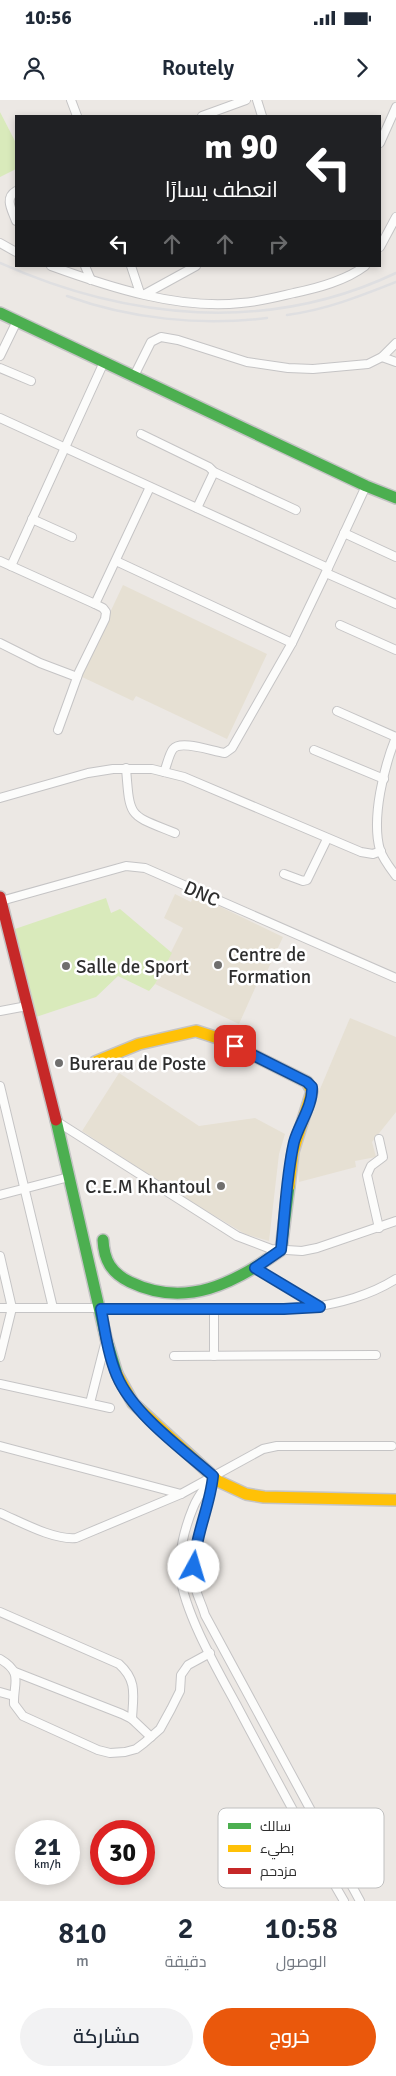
<!DOCTYPE html>
<html lang="ar">
<meta charset="utf-8">
<style>
:root{--surface:#fff;--page:#f2f2f3;--text:#1f2937;--muted:#747a83;--accent:#ea580c}
body{margin:0;font-family:Signika,Cairo,sans-serif;background:var(--page);color:var(--text);direction:rtl;height:100vh;display:flex;flex-direction:column;font-size:19px;white-space:nowrap}
*{box-sizing:border-box;margin:0}
p{font-size:16px;color:var(--muted)}
.icon{flex:none;width:28px;height:28px;fill:none;stroke:currentColor;stroke-width:2;stroke-linecap:round;stroke-linejoin:round}
.map{position:relative;height:1801px;overflow:hidden;direction:ltr}
.sheet{display:flex;flex-direction:column;background:var(--surface);flex:1}
.sheet>*{flex:none}
.guide{position:absolute;left:15px;top:15px;width:366px;height:152px;border-radius:0px;box-shadow:0 2px 8px #0003;direction:rtl;background:#202124;color:#fff;overflow:hidden}
.speed{position:absolute;left:15px;top:1720px;display:flex;gap:10px;font-size:25px;font-weight:700;text-align:center}
.speed>*{display:grid;place-content:center;width:65px;height:65px;border-radius:50%;background:var(--surface);box-shadow:0 2px 8px #0003;line-height:1}
.speed small{font-size:12px;font-weight:400}
.speed .limit{border:8px solid #d22;background:#fff;color:#111}
.pin{position:absolute;display:grid;place-items:center;width:42px;height:42px;color:#fff;margin:-21px;border-radius:10px;box-shadow:0 2px 8px #0006}
.me{position:absolute;width:55px;margin:-28px;rotate:6deg;stroke-linejoin:round;filter:drop-shadow(0 0 4px #0008)}
.turn{display:flex;align-items:center;gap:18px;height:105px;padding:0 20px;font-size:22px}
.turn .icon{width:65px;height:65px;stroke-width:2.5}
.turn b{display:block;font-size:35px;line-height:42px}
.lanes{display:flex;align-items:center;height:48px;padding:0 20px;background:#0003;justify-content:center;gap:25px;direction:ltr}
.lanes .off{opacity:.35}
.eta{display:flex;justify-content:space-evenly;align-items:center;height:85px;text-align:center}
.eta b{font-size:30px;font-weight:600;line-height:35px}
.action{display:flex;gap:10px;margin-top:auto;padding:10px 20px}
.action a{flex:1;height:58px;border-radius:30px;background:var(--accent);color:#fff;font-size:20px;font-weight:600;line-height:58px;text-align:center}
.action a+a{background:var(--page);color:var(--text)}
.status{display:flex;justify-content:space-between;align-items:center;height:35px;padding:0 25px;background:var(--surface);direction:ltr}
.status svg{height:14px;fill:currentColor}
header{display:flex;justify-content:space-between;align-items:center;height:65px;padding:0 20px;background:var(--surface);font-size:22px;font-weight:600}
.map>svg:first-child{display:block}
</style>
<div class="status"><b>10:56</b><svg viewBox="0 0 49 12"><path d="M0 12V9h3v3zM5 12V6h3v6zM10 12V3h3v9zM15 12V0h3v12zM26 1h20v11H26zM47 4h2v5h-2z"/></svg></div>
<header><svg class="icon" aria-label="forward" viewBox="0 0 24 24"><path d="M9 5l7 7-7 7"/></svg>Routely<svg class="icon" aria-label="person" viewBox="0 0 24 24"><circle cx="12" cy="8" r="4"/><path d="M4 21q1-7 8-7t8 7"/></svg></header>
<div class="map">
<svg width="396" height="1801" viewBox="0 0 396 1801">
<rect width="100%" height="100%" fill="#ece8e4"/>
<g fill="#e6e0d3">
<polygon points="123,485 267,554 227,639 136,596 133,601 80,576"/>
<polygon points="175,794 191,802 194,794 283,837 264,878 260,877 239,924 155,884 183,828 164,818"/>
<polygon points="350,918 396,937 396,1012 372,1042 376,1057 355,1061 356,1067 299,1082 296,1046"/>
<polygon points="119,973 199,1026 255,1018 285,1034 279,1054 269,1141 245,1134 180,1095 82,1031"/>
</g>
<g fill="#d9eabb">
<polygon points="0,12 16,43 16,69 0,77"/>
<polygon points="106,798 111,813 120,809 172,853 155,884 149,891 118,876 96,897 30,919 9,831"/>
</g>
<g fill="none" stroke-linecap="round" stroke-linejoin="round">
<g stroke="#c5c4c5" stroke-width="10">
<g id="street">
<polyline points="71,0 77,16"/>
<polyline points="257,0 262,16"/>
<polyline points="202,16 246,0"/>
<polyline points="380,43 396,7"/>
<path d="M16,91C4,98 12,110 16,121"/>
<polyline points="0,143 16,152"/>
<polyline points="380,147 396,117"/>
<path d="M51,166C109,187 179,210 241,203C259,202 277,197 294,193C318,188 345,181 365,166"/>
<polyline points="85,166 91,180"/>
<polyline points="131,166 140,193"/>
<polyline points="145,194 196,166"/>
<polyline points="0,256 17,221"/>
<polyline points="382,257 396,262"/>
<polyline points="0,268 31,281"/>
<polyline points="134,276 151,242 161,237 178,240 247,262 288,268 313,269 368,264 382,257 396,243"/>
<polyline points="0,318 328,468 366,386"/>
<polyline points="141,334 209,367 214,372 296,410"/>
<polyline points="197,408 214,372"/>
<polyline points="32,419 72,437"/>
<polyline points="344,433 396,457"/>
<polyline points="0,461 95,504 103,508 106,512 105,519 79,572 58,630"/>
<polyline points="116,461 292,543"/>
<polyline points="11,466 104,262"/>
<polyline points="326,473 396,504"/>
<polyline points="95,504 150,387"/>
<polyline points="340,525 396,550"/>
<polyline points="0,543 40,563 77,577"/>
<polyline points="337,611 396,637"/>
<path d="M396,637C384,667 371,718 380,750C383,759 390,768 396,776"/>
<polyline points="314,650 384,679"/>
<path d="M126,668C130,719 128,714 175,733"/>
<path d="M164,672C167,665 169,654 173,649C181,639 214,652 225,653L232,648L292,543L328,468"/>
<polyline points="0,698 88,673 113,669 152,669 184,677 361,752 373,754 381,751"/>
<polyline points="284,774 303,781 307,780 327,739"/>
<polyline points="1,801 126,766 145,768 396,878"/>
<polyline points="0,911 27,906"/>
<polyline points="0,986 53,1208"/>
<polyline points="56,1021 237,1136 271,1149 302,1151 317,1148 396,1121"/>
<polyline points="0,1095 69,1077"/>
<polyline points="379,1128 367,1075 371,1066 383,1057 379,1039"/>
<polyline points="0,1156 12,1208 0,1257"/>
<polyline points="255,1168 320,1207"/>
<path d="M0,1208H309C340,1203 369,1196 396,1179"/>
<polyline points="174,1256 376,1255"/>
<polyline points="214,1256 214,1209"/>
<polyline points="0,1284 110,1308"/>
<polyline points="90,1303 106,1240"/>
<polyline points="0,1346 181,1394"/>
<path d="M213,1376C206,1386 197,1397 193,1408C185,1427 178,1454 180,1475C185,1514 217,1569 236,1604C271,1670 306,1736 344,1801"/>
<path d="M213,1377C209,1412 191,1444 194,1481C195,1492 202,1504 205,1515L360,1801"/>
<path d="M0,1413C21,1422 53,1440 76,1438L181,1394L263,1349L277,1346H392"/>
<path d="M0,1512L119,1564C138,1581 133,1596 132,1619"/>
<path d="M0,1559C24,1573 13,1583 14,1604L23,1616L98,1650L110,1653L125,1652L136,1649L144,1643L160,1629L171,1609L180,1591L181,1575L188,1565L210,1553"/>
<polyline points="15,1572 122,1614 132,1619 151,1637"/>
<polyline points="0,1592 14,1596"/>
</g>
</g>
<g stroke="#c5c4c5" stroke-width="14">
<g id="fast">
<polyline points="0,213 366,386 396,398"/>
<polyline points="56,1020 106,1238 117,1274"/>
<path d="M103,1140C104,1160 111,1173 130,1182C186,1209 235,1183 281,1150L289,1086"/>
</g>
</g>
<g stroke="#c5c4c5" stroke-width="14">
<g id="slow">
<polyline points="95,962 139,944 196,931 221,939 307,982 312,991 293,1052 289,1086"/>
<polyline points="117,1274 133,1303 218,1381 246,1394 264,1397 396,1400"/>
</g>
</g>
<g stroke="#c5c4c5" stroke-width="14">
<polyline id="jam" points="0,797 56,1020"/>
</g>
<use href="#street" stroke="#fcfcfb" stroke-width="8"/>
<use href="#fast" stroke="#4caf50" stroke-width="11"/>
<use href="#slow" stroke="#ffc107" stroke-width="11"/>
<use href="#jam" stroke="#c62828" stroke-width="11"/>
<g stroke="#dfdfe1" stroke-width="2.5">
<path d="M0,163C127,220 268,234 396,173"/>
<path d="M67,196C130,219 201,226 267,218"/>
<path d="M287,215C325,210 361,196 396,182"/>
</g>
</g>
<g fill="none" stroke-linecap="round" stroke-linejoin="round">
<g stroke="#114b97" stroke-width="12">
<path id="route" d="M194,1467C195,1435 210,1407 213,1376C182,1349 133,1314 117,1276C108,1255 105,1231 101,1209H284L320,1207L255,1168L281,1150C285,1115 286,1077 294,1042C299,1024 313,1006 312,987L307,982L235,946"/>
</g>
<use href="#route" stroke="#1a73e8" stroke-width="9"/>
</g>
<g fill="#706f6e" stroke="#fff" stroke-width="2">
<circle cx="218" cy="865" r="5"/>
<circle cx="66" cy="866" r="5"/>
<circle cx="59" cy="963" r="5"/>
<circle cx="221" cy="1086" r="5"/>
</g>
<g text-anchor="middle" stroke-width="5" stroke-linejoin="round" paint-order="stroke">
<g font-size="19" fill="#2e2e2e" stroke="#fff">
<text transform="translate(202 793) rotate(24)" y="7">DNC</text>
</g>
<g font-size="19" fill="#2e2e2e" stroke="#fff" text-anchor="start">
<text x="228" y="861">Centre de<tspan x="228" dy="22">Formation</tspan></text>
<text x="76" y="873">Salle de Sport</text>
<text x="69" y="970">Burerau de Poste</text>
<text x="211" y="1093" text-anchor="end">C.E.M Khantoul</text>
</g>
</g>
<rect x="218" y="1708" width="166" height="80" rx="8" fill="#fff" stroke="#c0c0c0" stroke-width="1"/>
<rect x="228" y="1723" width="23" height="6" fill="#4caf50"/>
<rect x="228" y="1745" width="23" height="7" fill="#ffc107"/>
<rect x="228" y="1768" width="23" height="6" fill="#c62828"/>
<g font-size="14" fill="#2e2e2e">
<text x="260" y="1731">سالك</text>
<text x="260" y="1753">بطيء</text>
<text x="260" y="1776">مزدحم</text>
</g>
</svg>
<div class="speed"><div>21<small>km/h</small></div><div class="limit">30</div></div>
<div class="pin" style="left:235px;top:946px;background:#d93025"><svg class="icon" aria-label="arrive" viewBox="0 0 24 24"><path d="M6 21V4h12l-3 4 3 4H6"/></svg></div>
<svg class="me" style="left:194px;top:1467px" viewBox="-20 -20 40 40"><circle r="19" fill="#fff"/><path d="M0-13L10 11 0 6-10 11z" fill="#1a73e8"/></svg>
<div class="guide">
<div class="turn"><svg class="icon" aria-label="left" viewBox="0 0 24 24"><path d="M17 20v-9H6M10 6l-5 5 5 5"/></svg><div><b>90 m</b>انعطف يسارًا</div></div>
<div class="lanes"><svg class="icon" aria-label="left" viewBox="0 0 24 24"><path d="M17 20v-9H6M10 6l-5 5 5 5"/></svg><svg class="icon off" aria-label="ahead" viewBox="0 0 24 24"><path d="M12 20V5M6 11l6-6 6 6"/></svg><svg class="icon off" aria-label="ahead" viewBox="0 0 24 24"><path d="M12 20V5M6 11l6-6 6 6"/></svg><svg class="icon off" aria-label="right" viewBox="0 0 24 24"><path d="M7 20v-9h11M14 6l5 5-5 5"/></svg></div>
</div>
</div>
<section class="sheet">
<div class="eta">
<div><b>10:58</b><p>الوصول</p></div>
<div><b>2</b><p>دقيقة</p></div>
<div><b>810</b><p>m</p></div>
</div>
<div class="action"><a>خروج</a><a>مشاركة</a></div>
</section>
